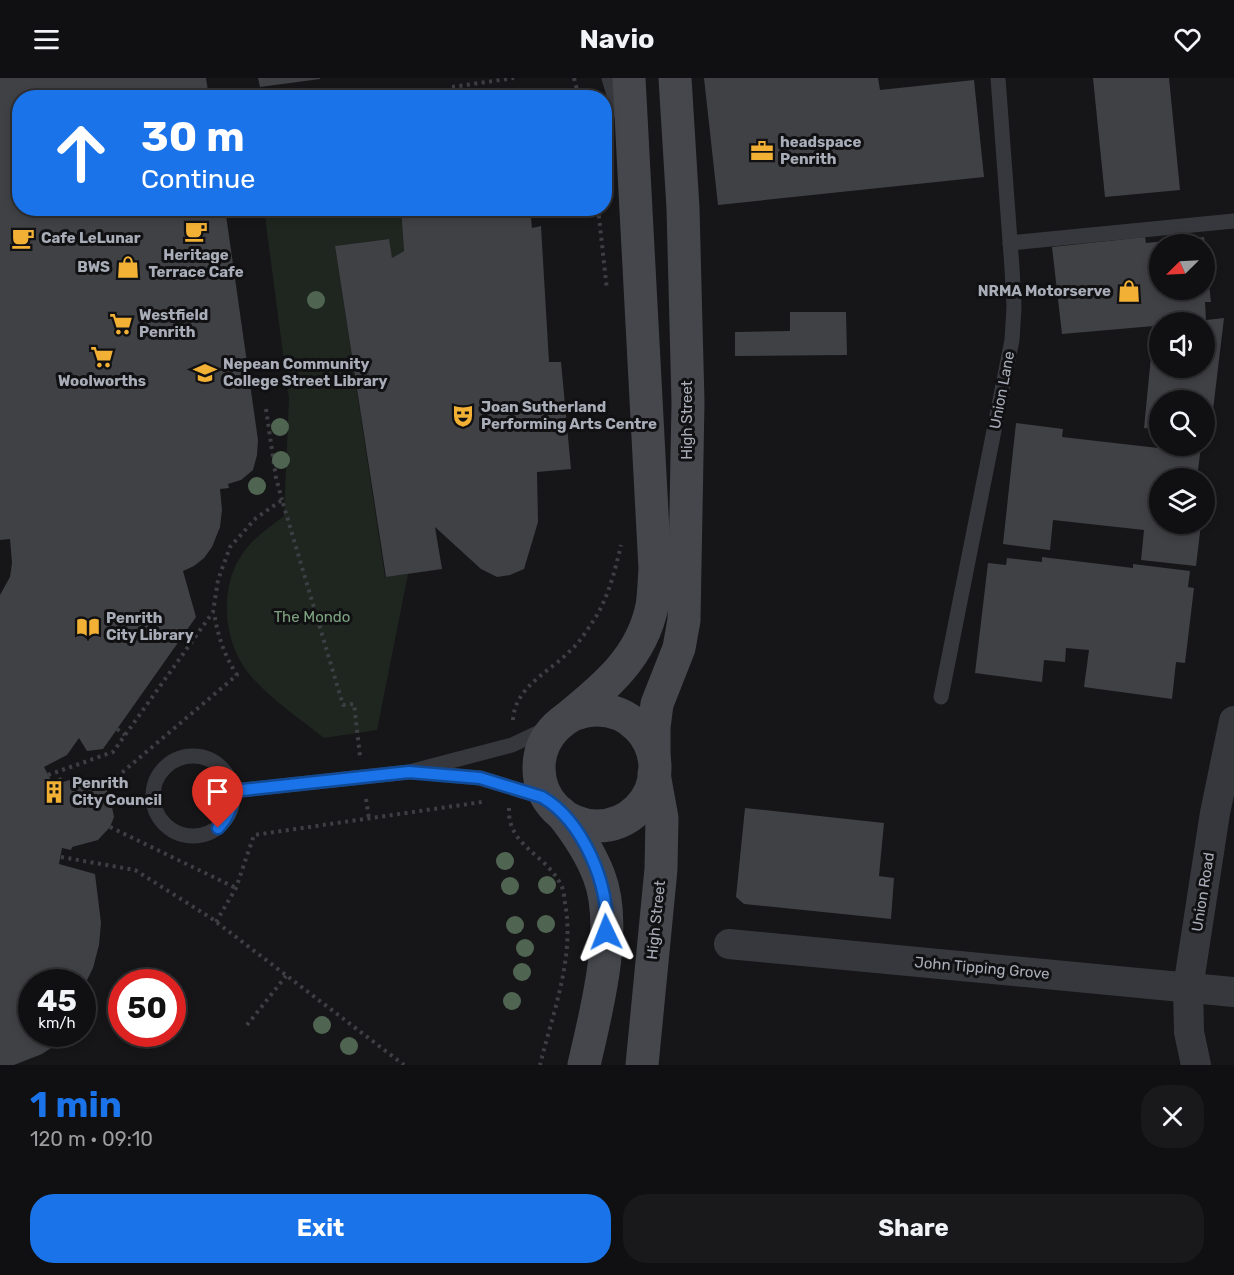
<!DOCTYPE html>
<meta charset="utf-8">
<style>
:root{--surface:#101012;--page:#19191b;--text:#f1f3f6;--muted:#9c9d9f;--line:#303032;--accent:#1a73e8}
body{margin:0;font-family:Rubik,sans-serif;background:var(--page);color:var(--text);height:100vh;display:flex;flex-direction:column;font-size:22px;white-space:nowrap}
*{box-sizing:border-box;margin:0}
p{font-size:20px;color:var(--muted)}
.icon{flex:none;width:33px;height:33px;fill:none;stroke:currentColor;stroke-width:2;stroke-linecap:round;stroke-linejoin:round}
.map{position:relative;height:987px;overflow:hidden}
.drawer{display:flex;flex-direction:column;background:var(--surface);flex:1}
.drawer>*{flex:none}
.top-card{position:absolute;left:12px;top:12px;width:600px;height:126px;border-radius:24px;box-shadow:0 3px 9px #0003,0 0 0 2px var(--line);background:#1a73e8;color:#fff;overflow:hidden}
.needle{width:39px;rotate:246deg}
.fabs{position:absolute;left:1149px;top:156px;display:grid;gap:12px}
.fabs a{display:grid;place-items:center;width:66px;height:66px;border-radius:50%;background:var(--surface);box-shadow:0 3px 9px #0003,0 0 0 2px var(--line);font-size:30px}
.speed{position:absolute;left:18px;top:891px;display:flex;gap:12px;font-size:30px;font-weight:700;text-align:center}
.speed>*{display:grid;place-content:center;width:78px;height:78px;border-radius:50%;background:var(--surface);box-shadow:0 3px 9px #0003,0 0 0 2px var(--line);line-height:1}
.speed small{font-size:15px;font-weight:400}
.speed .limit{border:9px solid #d22;background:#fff;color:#111}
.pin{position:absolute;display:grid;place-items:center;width:51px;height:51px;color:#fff;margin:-62px -26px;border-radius:50% 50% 50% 0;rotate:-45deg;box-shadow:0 0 6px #0007}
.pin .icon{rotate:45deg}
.me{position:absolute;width:66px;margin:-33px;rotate:358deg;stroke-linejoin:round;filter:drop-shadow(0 0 4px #0008)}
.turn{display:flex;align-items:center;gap:21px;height:126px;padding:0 30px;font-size:27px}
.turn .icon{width:78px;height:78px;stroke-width:2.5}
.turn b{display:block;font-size:42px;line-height:51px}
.round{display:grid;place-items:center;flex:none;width:63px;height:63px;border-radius:24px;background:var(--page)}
.head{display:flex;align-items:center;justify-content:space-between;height:102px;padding:0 30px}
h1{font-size:36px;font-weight:700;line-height:45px;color:var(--accent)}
.button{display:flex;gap:12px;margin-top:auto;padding:12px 30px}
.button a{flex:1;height:69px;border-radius:24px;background:var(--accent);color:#fff;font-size:24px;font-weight:700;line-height:69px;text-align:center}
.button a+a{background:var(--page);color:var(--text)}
header{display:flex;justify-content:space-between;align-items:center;height:78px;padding:0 30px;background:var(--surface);font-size:27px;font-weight:700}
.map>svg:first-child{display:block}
</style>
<header><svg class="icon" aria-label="menu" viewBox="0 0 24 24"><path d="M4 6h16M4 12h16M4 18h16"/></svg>Navio<svg class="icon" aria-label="heart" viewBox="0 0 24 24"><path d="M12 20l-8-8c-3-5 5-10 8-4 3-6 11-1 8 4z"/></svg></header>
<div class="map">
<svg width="1234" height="987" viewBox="0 0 1234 987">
<rect width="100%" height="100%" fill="#161618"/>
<path fill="#1e261f" d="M264,131H401L404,173L392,180L388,161L335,168L385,499L408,496L377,652L324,660C299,640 270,621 250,597C223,565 218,510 243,475C253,460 270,449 284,438L289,321Z"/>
<g fill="#404145" fill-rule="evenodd">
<polygon points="0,0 206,0 209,20 20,20 20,130 225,130 258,362 257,377 253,392 241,402 228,406 229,410 220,411 222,432 220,449 212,469 204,480 194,488 183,493 196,539 103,671 87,673 79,660 67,677 44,689 52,704 61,699 63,704 76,700 84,700 94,702 105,709 110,719 114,739 110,749 98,762 72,769 71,772 62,770 59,786 95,796 101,845 99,867 93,890 82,912 82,904 32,904 32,956 61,956 65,961 42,976 14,987 0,987 0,517 10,499 12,485 10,461 0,462"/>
<polygon points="258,0 320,0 320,1 260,9"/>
<polygon points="704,0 878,0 880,12 974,2 984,99 718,127"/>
<polygon points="1093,0 1169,0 1180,112 1105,119"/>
<polygon points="401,130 530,130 532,150 541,148 549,284 561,284 571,391 537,394 538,444 524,491 510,497 497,499 481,491 435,449 442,491 386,499 335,168 389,161 392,180 404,173"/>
<path d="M1145,159L1146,165L1204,159L1205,166H1160V212H1204L1206,179L1211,224H1205L1206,242L1224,240L1210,357L1204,356V322H1160V351L1144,350L1154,248L1062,256L1052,169ZM1160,244H1204V290H1160Z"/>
<polygon points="790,234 846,234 847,277 735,278 735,254 790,253"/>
<polygon points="1016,345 1063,351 1062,359 1158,370 1158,368 1201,368 1197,400 1160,400 1160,446 1201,446 1196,488 1141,482 1144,452 1053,442 1050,472 1003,466"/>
<polygon points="1042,479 1133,490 1133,486 1190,493 1188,509 1194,510 1185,585 1176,584 1172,621 1084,609 1089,572 1066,570 1065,584 1044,582 1042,604 975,595 988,485 1006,487 1007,480 1042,484"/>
<polygon points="745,730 884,745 879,798 894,800 891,841 744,826 736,819"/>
</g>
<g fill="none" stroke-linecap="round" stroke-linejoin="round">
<g stroke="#3d3f44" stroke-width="4" stroke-dasharray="3 4.5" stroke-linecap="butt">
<polyline points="574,0 579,20"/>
<polyline points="452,9 514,0"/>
<polyline points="598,130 607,212"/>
<polyline points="266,331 276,400 282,422"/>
<path d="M513,642C515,608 550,594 571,572C580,564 587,552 594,542C608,520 615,493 621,467"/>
<polyline points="117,651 125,657"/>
<polyline points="48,697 113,674 213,534 218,502 230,469 256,440 282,422 343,627 354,626 360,678"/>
<path d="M105,709L237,597C224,577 218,558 214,535"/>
<polyline points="366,721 369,741"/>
<path d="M509,730C507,768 546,776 561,807C564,812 564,819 565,825C575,879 553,934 540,987"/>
<polyline points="110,749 236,810"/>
<polyline points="61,779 135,792 211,840 404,987"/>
<polyline points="216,844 236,810 254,757 482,724"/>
<polyline points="247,947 286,898"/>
</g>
<g stroke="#37383d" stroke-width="15">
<polyline points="609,0 619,33"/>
<polyline points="1010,165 1234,143"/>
<polyline points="941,619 1012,262 1014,229 1012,190 998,0"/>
<circle cx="193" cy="718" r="40"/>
<polyline points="427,695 480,700 542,719 551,725"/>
<polyline points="233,713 409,694 512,667 561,644"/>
</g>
<g stroke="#37383d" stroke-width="30">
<polyline points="729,866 1234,914"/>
<polyline points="1196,987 1189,954 1188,910 1215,735 1234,643"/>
</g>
<g stroke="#45474d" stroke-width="33">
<circle cx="597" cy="690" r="58"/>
<path d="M567,640C605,609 642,579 652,528C654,516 654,503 655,491L629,0"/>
<polyline points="654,679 654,649 657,626 679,570 684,542 688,324 683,130 675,0"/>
<path d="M561,735C577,755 590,774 599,798C619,849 596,934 584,987"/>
<polyline points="642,987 661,791 662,740 654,696"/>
</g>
</g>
<g fill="#506452">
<circle cx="316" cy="222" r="9"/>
<circle cx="280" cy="349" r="9"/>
<circle cx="281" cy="382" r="9"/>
<circle cx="257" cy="408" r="9"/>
<circle cx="505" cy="783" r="9"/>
<circle cx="547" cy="807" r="9"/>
<circle cx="510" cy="808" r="9"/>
<circle cx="546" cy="846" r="9"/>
<circle cx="515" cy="847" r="9"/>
<circle cx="525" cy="870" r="9"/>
<circle cx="522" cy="894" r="9"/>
<circle cx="512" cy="923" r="9"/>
<circle cx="322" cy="947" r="9"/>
<circle cx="349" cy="968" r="9"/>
</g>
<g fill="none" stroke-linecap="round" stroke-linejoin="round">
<g stroke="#114b97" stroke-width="15">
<path id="route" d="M218,750C229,738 232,729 233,713L409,694L480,700L542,719C583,743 611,809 606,854"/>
</g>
<use href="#route" stroke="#1a73e8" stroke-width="10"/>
</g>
<defs>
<g id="office-bare" transform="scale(1.8)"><path d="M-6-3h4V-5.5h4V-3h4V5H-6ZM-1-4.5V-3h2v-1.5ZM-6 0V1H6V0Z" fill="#f2b134" stroke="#111113" stroke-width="2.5" paint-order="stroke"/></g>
<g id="cafe-bare" transform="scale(1.8)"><path d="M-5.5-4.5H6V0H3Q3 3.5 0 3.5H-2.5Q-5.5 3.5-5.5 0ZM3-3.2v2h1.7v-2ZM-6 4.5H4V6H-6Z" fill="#f2b134" stroke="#111113" stroke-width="2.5" paint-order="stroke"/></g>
<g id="shop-bare" transform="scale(1.8)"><path d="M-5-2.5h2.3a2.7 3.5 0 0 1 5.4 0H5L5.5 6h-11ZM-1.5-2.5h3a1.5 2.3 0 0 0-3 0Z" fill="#f2b134" stroke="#111113" stroke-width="2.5" paint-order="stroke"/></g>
<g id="supermarket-bare" transform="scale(1.8)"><path d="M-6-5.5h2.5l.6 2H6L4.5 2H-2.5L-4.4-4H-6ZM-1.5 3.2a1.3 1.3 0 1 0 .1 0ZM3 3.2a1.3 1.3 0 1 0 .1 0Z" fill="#f2b134" stroke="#111113" stroke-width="2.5" paint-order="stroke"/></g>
<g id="university-bare" transform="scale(1.8)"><path d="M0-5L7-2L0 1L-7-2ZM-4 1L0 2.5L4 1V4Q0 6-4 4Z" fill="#f2b134" stroke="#111113" stroke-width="2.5" paint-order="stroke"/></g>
<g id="theatre-bare" transform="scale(1.8)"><path d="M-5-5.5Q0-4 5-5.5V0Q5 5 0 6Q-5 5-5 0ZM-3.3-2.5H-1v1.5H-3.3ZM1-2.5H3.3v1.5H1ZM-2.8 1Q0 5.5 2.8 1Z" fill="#f2b134" stroke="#111113" stroke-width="2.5" paint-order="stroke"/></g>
<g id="library-bare" transform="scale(1.8)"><path d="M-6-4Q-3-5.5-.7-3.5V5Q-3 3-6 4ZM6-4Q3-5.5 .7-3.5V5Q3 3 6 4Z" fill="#f2b134" stroke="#111113" stroke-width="2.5" paint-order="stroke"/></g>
<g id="building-bare" transform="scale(1.8)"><path d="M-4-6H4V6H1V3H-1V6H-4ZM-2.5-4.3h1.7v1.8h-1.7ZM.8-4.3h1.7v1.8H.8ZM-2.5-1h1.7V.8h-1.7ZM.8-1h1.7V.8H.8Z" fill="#f2b134" stroke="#111113" stroke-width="2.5" paint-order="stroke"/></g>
</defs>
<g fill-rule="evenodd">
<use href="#office-bare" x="762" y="73"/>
<use href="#cafe-bare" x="196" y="153"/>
<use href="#cafe-bare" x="23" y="160"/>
<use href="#shop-bare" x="128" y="189"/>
<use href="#shop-bare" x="1129" y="213"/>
<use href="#supermarket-bare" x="121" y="246"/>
<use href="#supermarket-bare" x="102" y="279"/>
<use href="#university-bare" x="205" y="295"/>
<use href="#theatre-bare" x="463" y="338"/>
<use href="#library-bare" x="88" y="549"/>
<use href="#building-bare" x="54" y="714"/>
</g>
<g text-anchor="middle" stroke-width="6" stroke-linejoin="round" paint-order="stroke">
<g font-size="15" font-weight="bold" fill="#a8adb8" stroke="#111113" text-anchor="start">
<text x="780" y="69">headspace<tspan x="780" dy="17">Penrith</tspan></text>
<text x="41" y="165">Cafe LeLunar</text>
<text x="196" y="182" text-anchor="middle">Heritage<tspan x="196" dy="17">Terrace Cafe</tspan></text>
<text x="110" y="194" text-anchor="end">BWS</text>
<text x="1111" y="218" text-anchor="end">NRMA Motorserve</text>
<text x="139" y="242">Westfield<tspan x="139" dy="17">Penrith</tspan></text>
<text x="223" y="291">Nepean Community<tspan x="223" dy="17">College Street Library</tspan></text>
<text x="102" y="308" text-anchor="middle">Woolworths</text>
<text x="481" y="334">Joan Sutherland<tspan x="481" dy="17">Performing Arts Centre</tspan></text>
<text x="106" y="545">Penrith<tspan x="106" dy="17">City Library</tspan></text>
<text x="72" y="710">Penrith<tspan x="72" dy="17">City Council</tspan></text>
</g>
<g font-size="15" fill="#a8adb8" stroke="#111113">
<text transform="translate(1002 312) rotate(-79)" y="5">Union Lane</text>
<text transform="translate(687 342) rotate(-90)" y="5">High Street</text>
<text transform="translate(1203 814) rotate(-81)" y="5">Union Road</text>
<text transform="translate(656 842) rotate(-84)" y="5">High Street</text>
<text transform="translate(982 890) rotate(5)" y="5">John Tipping Grove</text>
</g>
<g font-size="15" fill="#7fa381" stroke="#111113">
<text x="312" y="544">The Mondo</text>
</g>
</g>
</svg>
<div class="fabs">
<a><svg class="needle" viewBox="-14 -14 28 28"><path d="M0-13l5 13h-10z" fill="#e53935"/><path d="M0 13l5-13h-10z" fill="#9c9d9f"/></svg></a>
<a><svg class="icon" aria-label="sound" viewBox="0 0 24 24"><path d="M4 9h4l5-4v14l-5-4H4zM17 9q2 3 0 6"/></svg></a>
<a><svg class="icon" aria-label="search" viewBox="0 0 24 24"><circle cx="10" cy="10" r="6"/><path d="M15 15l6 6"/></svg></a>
<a><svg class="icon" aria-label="layers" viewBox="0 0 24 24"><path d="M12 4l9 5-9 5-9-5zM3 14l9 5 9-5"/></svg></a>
</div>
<div class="speed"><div>45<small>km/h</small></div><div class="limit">50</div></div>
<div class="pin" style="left:218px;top:750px;background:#d93025"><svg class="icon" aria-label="arrive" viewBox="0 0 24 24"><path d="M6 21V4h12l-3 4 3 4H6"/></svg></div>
<svg class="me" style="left:606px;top:854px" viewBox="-20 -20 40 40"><path d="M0-17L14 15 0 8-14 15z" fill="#1a73e8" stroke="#fff" stroke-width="4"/></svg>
<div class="top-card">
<div class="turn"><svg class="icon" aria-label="ahead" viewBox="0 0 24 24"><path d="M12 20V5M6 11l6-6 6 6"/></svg><div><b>30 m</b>Continue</div></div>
</div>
</div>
<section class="drawer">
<div class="head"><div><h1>1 min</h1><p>120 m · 09:10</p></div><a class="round"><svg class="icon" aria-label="close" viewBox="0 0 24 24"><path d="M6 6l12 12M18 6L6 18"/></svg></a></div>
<div class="button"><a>Exit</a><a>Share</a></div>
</section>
